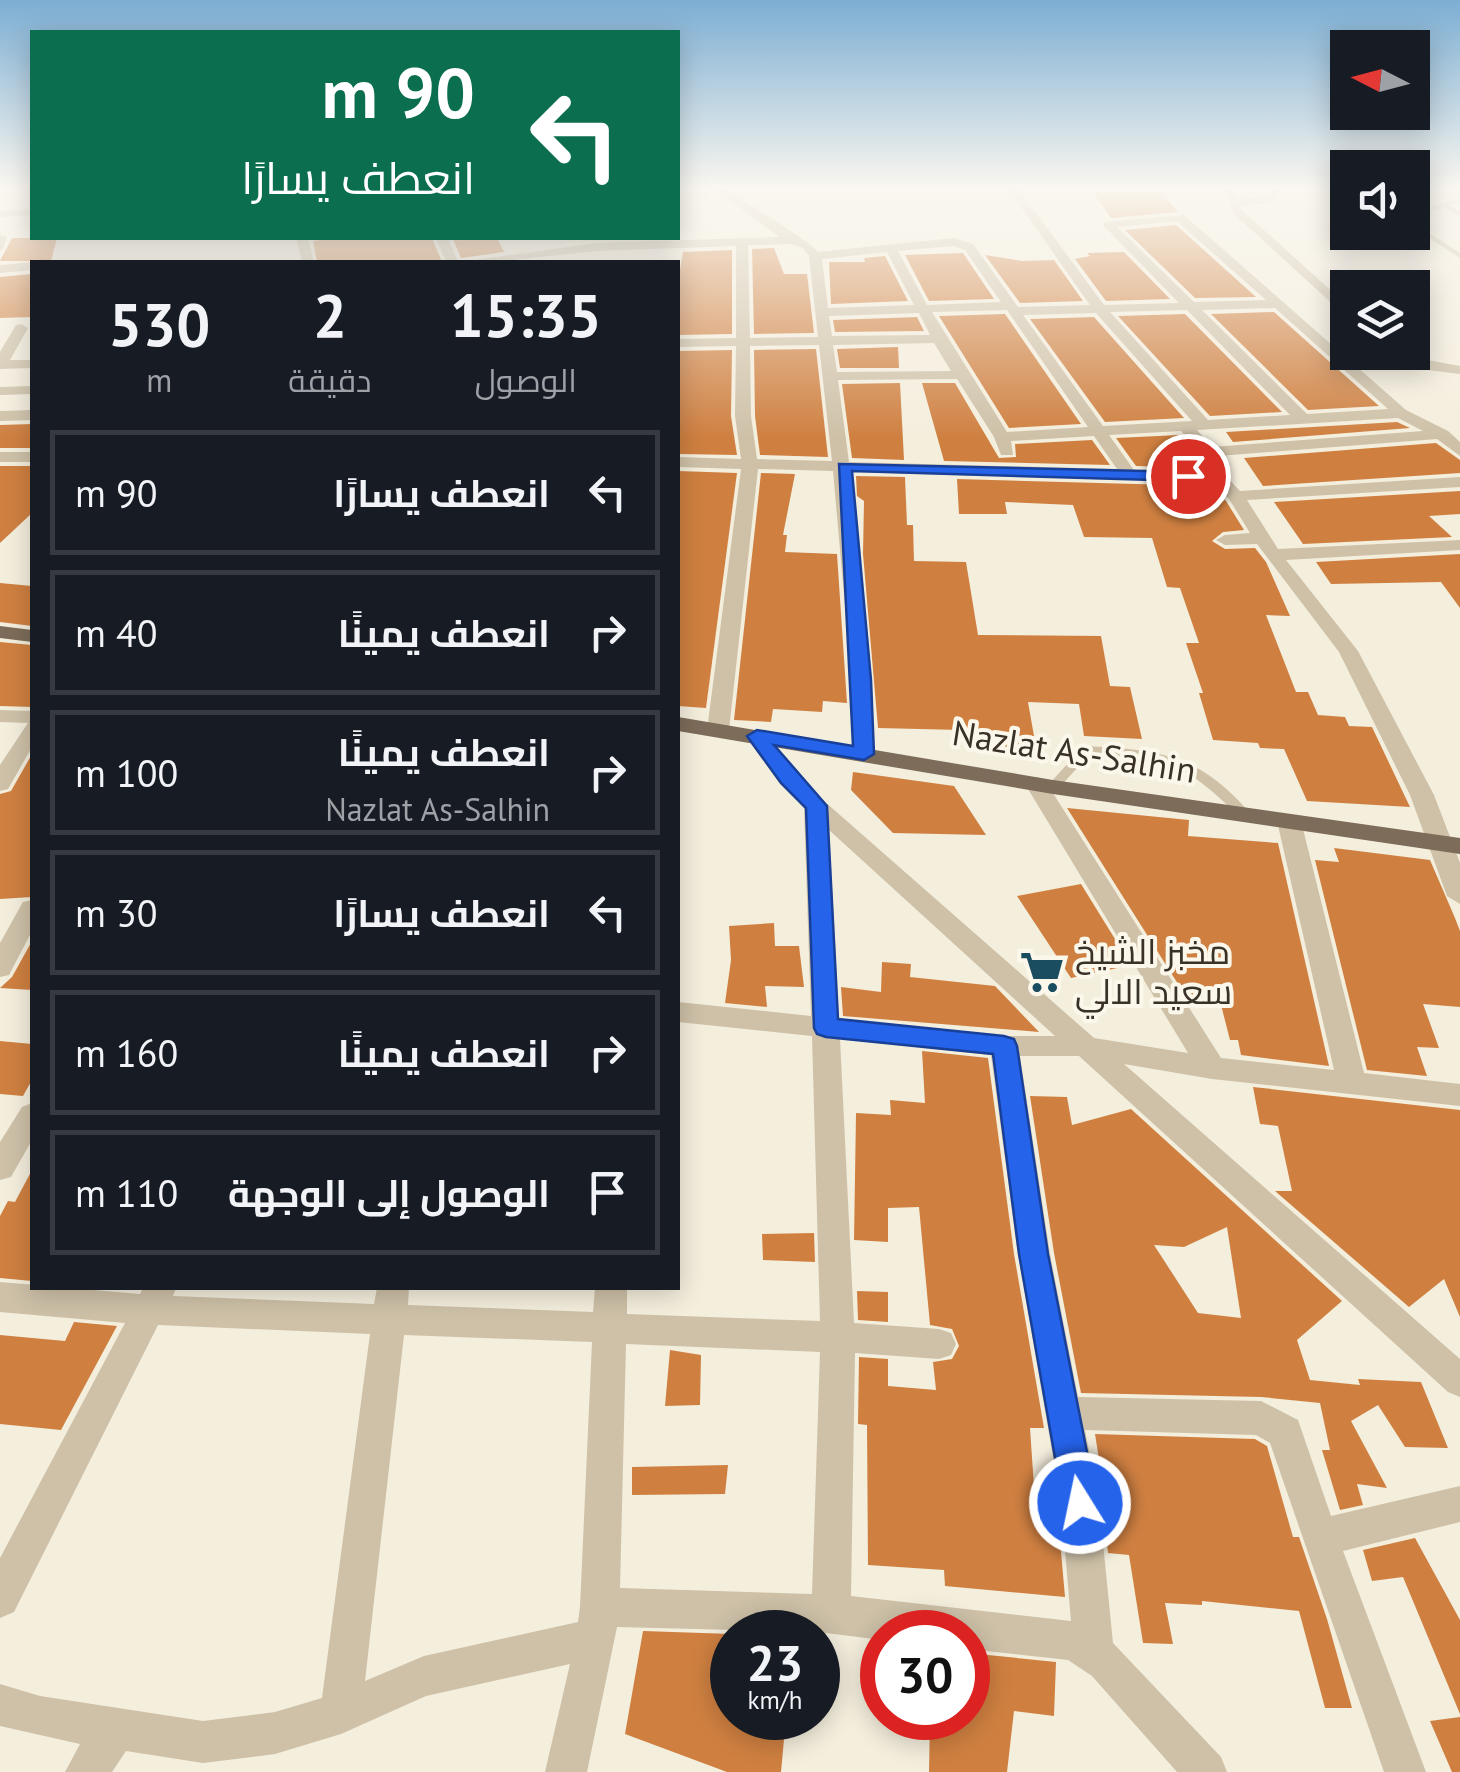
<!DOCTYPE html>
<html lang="ar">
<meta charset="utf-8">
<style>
:root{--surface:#171b24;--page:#20242c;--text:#f1f3f6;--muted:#9ea1a6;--line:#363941}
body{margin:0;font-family:"PT Sans",Cairo,sans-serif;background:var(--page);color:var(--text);direction:rtl;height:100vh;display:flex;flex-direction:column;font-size:38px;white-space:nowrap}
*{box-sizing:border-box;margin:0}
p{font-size:32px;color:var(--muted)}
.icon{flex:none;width:55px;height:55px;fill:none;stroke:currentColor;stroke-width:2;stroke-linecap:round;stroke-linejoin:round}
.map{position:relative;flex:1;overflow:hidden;direction:ltr}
.panel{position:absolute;left:30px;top:260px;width:650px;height:1030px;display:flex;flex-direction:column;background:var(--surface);border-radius:0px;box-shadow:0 5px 25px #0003;direction:rtl}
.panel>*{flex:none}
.guide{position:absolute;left:30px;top:30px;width:650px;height:210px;border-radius:0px;box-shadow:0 5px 25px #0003;direction:rtl;background:#0b6e4f;color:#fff;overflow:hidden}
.needle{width:65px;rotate:276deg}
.buttons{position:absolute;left:1330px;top:30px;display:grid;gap:20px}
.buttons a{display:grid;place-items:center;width:100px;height:100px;border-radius:0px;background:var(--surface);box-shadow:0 5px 25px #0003;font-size:50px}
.speed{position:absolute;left:710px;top:1610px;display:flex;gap:20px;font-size:50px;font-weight:700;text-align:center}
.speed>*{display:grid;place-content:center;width:130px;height:130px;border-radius:50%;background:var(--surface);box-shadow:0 5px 25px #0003;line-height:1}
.speed small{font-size:25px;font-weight:400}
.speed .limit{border:15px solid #d22;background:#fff;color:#111}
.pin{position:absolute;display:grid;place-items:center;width:85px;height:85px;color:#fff;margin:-42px;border:5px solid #fff;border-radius:50%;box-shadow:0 2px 10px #0007}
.me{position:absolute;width:110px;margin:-55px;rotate:350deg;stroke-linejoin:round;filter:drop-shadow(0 0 8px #0008)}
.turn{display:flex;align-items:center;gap:35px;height:210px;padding:0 40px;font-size:45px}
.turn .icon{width:130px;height:130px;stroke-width:2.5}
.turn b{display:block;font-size:70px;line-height:85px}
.eta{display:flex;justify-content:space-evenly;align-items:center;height:170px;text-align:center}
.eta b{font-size:60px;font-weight:700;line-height:70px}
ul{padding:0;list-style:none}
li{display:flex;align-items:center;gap:30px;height:125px;margin:0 20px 15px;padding:0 20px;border:5px solid var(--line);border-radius:0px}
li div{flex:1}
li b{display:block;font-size:38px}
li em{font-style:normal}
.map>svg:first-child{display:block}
</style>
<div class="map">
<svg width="1460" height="1772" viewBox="0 0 1460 1772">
<rect width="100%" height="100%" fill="#f4eedd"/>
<g fill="#cf8041" fill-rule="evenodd">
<polygon points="1093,192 1161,192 1178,212 1111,218"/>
<polygon points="1176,225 1256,297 1195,298 1125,230"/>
<polygon points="12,238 57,238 51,261 0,261"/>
<polygon points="335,238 432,238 442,262 317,262 313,241"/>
<polygon points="463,238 497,238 504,252 461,258 453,239"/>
<polygon points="774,248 784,274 807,274 814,333 754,334 752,249"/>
<polygon points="732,250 732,334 678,335 678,281 683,252"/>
<polygon points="1124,252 1170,299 1106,301 1075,259 1090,256 1087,253"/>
<polygon points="963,253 994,299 929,301 905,255"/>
<polygon points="985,255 1022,261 1054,260 1083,301 1020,303"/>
<polygon points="885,256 908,301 831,304 829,262 865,262 864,258"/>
<polygon points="32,274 32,317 0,318 0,277"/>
<polygon points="1274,312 1379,406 1308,410 1211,314"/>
<polygon points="1005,314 1081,424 1009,428 939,316"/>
<polygon points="1185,314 1282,412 1210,416 1118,316"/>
<polygon points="917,317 924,331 835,332 833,320"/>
<polygon points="1094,317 1184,418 1105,422 1030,319"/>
<polygon points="898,347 899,368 840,368 837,349"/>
<polygon points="816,349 828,457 760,455 755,416 754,350"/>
<polygon points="732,350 731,416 737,455 678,454 678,351"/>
<polygon points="900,383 904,460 852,458 842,384"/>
<polygon points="922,383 955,383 999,458 1016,457 1015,444 1092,440 1110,465 944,461"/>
<polygon points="1397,422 1410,428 1233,442 1226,432"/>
<polygon points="32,424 32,448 0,448 0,425"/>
<polygon points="1179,435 1197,455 1202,468 1136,466 1116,438"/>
<polygon points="1436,443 1460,460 1460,473 1263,486 1244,458"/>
<polygon points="0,466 32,466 32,513 0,543"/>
<polygon points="678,471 737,473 706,708 678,706"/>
<polygon points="761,473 795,474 783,535 787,535 785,552 837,554 847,703 823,701 822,712 773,709 771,722 734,720"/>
<polygon points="856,476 905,477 907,525 913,525 914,561 966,562 978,635 1101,636 1110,686 1130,687 1142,739 1084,736 1079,704 1028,702 1034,736 1029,736 1032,755 1006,755 1002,731 878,728 863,554 864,501 857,496"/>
<polygon points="957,479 1210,486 1226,501 1244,530 1223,532 1212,541 1225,549 1255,548 1266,562 1290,616 1266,615 1296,692 1308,692 1318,715 1345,717 1349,726 1372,727 1410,807 1307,801 1284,749 1260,748 1258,743 1213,740 1199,693 1203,693 1186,643 1199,643 1180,588 1167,587 1152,538 1084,537 1073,505 1005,502 1007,514 959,514"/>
<polygon points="1460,491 1460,514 1429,516 1452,537 1303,544 1274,502"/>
<polygon points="1460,554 1460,608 1441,582 1331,584 1316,562"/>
<polygon points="0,583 32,586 32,626 0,622"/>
<polygon points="0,642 32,645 32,707 0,706"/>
<polygon points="32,754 32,897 0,899 0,794 11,791"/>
<polygon points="853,772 954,786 986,835 893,833 851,790"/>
<polygon points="1067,808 1189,820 1188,836 1278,843 1329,1066 1241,1055 1238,1040 1230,1040 1219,997 1190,1003"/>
<polygon points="1334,848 1430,860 1455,918 1460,931 1460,1007 1423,1004 1439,1048 1417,1047 1427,1076 1367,1070 1315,860 1339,862"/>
<polygon points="1081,884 1131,965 1071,978 1017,896"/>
<polygon points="774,923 775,946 799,946 804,987 765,986 767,1007 725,1003 731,960 729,926"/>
<polygon points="32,941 32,990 0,988 12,977"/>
<polygon points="882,962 911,964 910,977 995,986 1039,1032 843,1016 841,987 881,992"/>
<polygon points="0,1041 32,1044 32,1080 23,1096 0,1094"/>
<polygon points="922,1051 988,1058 1014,1254 1044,1428 1030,1428 1036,1516 1058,1518 1065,1597 945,1586 944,1570 868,1565 867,1425 858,1424 859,1357 888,1359 888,1386 936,1390 933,1362 952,1359 959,1346 952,1329 930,1325 919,1207 888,1208 888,1242 854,1240 856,1113 891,1115 890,1100 925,1103"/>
<polygon points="1253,1087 1460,1110 1460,1317 1444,1279 1409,1307 1275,1191 1292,1191 1278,1126 1260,1124"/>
<path d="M1030,1096L1067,1097L1072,1125L1131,1109L1342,1301L1297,1340L1310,1380L1360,1385L1358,1379L1421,1382L1448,1448L1405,1447L1378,1405L1351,1421L1387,1488L1357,1484L1363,1505L1340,1510L1322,1450H1330L1320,1403L1261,1397L1081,1393L1054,1253ZM1227,1227L1241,1318L1198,1313L1154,1245L1184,1247Z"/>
<polygon points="32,1170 32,1281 0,1278 0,1216 8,1201 15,1202"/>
<polygon points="814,1233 815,1262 763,1260 762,1234"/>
<polygon points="857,1291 888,1292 888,1322 858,1320"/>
<polygon points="74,1322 117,1326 61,1430 0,1424 0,1335 65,1341"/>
<polygon points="670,1350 701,1355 700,1405 665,1406"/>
<polygon points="1095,1434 1255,1439 1267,1446 1293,1537 1299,1537 1327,1619 1352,1708 1325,1708 1299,1611 1202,1601 1202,1605 1165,1603 1173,1644 1143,1643 1129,1555 1108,1553 1105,1522 1109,1522"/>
<polygon points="728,1465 725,1494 632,1495 632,1467"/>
<polygon points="1415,1538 1460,1620 1460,1714 1403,1577 1372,1581 1363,1550"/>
<polygon points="643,1631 732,1634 732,1718 786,1718 781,1772 727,1772 625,1734"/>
<polygon points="968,1653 1056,1662 1054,1716 1014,1711 1007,1772 929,1772 930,1718 968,1718"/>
<polygon points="1460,1717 1460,1772 1452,1772 1430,1721"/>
</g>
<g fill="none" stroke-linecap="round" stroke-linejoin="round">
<g fill="#cec1a8" fill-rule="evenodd">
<polygon points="1460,198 1460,202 1451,205 1460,212 1460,217 1445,207 1412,216 1412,212"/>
<polygon points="1412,222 1460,253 1460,258 1412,227"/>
<polygon points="0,235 7,237 3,249 0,251"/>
<path d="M1087,746C1161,750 1200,755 1251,814L1245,818L1240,817C1183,762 1169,758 1090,754L1057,790H1049L1047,787L1049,784L1083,747Z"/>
</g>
<g fill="#cec1a8" fill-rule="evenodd">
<path d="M715,190H727C745,202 809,240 818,252L954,238L973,244L1018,307L1090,305L1009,190H1019L1104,305L1179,303L1104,226V222L1184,215L1406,410L1448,431L1460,442V456L1437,439L1218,456L1225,475L1240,491L1460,477V487L1247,500L1278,549L1460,540V550L1286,560L1358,651L1434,795L1460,863V904L1447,896L1410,795L1339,652L1257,544L1225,545L1216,540L1225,535L1250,533L1229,499L1212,482L850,472L867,629L875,754L864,761L853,754L847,629L833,471L758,469L729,730L718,737L710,735L707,730L741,469L678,467V457L741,459L735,416L736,346L678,347V339L736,338V246L596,251L494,262H461L596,243L780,237ZM1177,221L1266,300L1194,302L1117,227ZM791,244L803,248L809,256L818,337L750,338L748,245ZM953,246L965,250L1001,302L927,305L898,251ZM887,252L914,305L828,308L822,259ZM1275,308L1388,409L1307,414L1202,310ZM1007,310L1088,427L1007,432L932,312ZM1187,310L1290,415L1208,420L1110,312ZM919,313L930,335L832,336L829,316ZM1096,313L1192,421L1103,426L1023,315ZM934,343L951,371L837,372L833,345ZM819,345L832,461L757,459L751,416L750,346ZM957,379L994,437L1001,455H1013L1011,441L1094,436L1117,469L849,462L838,380ZM1398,418L1423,431L1212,447L1197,430ZM1181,431L1200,453L1207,472L1134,470L1109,435Z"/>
<polygon points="1224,190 1234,190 1238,199 1266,197 1272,190 1282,190 1273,202 1241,206 1242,210 1348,306 1348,318 1233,213"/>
<polygon points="32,209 32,215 0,217 0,211"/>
<polygon points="296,238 308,238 314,262 302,262"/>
<polygon points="436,238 448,238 458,262 446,262"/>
<polygon points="32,262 32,270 0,273 0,265"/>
<polygon points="21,324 28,328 10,360 32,360 32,368 0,369 0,352 16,325"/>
<polygon points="1384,352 1460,366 1460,374 1411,368"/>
<polygon points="32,386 32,394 0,395 0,387"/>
<polygon points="32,410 32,420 0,421 0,411"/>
<rect x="0" y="452" width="32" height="10"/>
<polygon points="0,710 32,711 32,747 8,789 0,791 0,765 28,723 0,722"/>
<path d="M757,729L765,731L796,774L824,801L1094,1038L1188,1053L1025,784L1036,777L1044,779L1221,1058L1334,1070L1277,821L1289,814L1301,821L1364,1073L1460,1084V1106L1212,1079L1124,1064L1460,1359V1397L1448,1392L1079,1056H1020L1050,1254L1078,1397L1261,1401L1298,1420L1331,1516L1460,1486V1522L1343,1551L1426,1772H1384L1270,1443L1256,1435L1085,1430L1099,1503L1113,1643L1221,1757L1227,1772H1177L1092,1676L1068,1660L968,1649V1632H882V1640L818,1632L617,1627L587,1772H545L570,1664L426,1696L341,1734L275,1754L203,1763L126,1751L112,1772H65L80,1744L0,1726V1684L40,1696L203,1721L275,1712L322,1698L370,1334L158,1325L14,1612L0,1618V1558L125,1323L0,1312V1282L140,1294L143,1288H176L173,1296L374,1304L377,1288H409L408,1305L593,1312L595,1288H627V1314L820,1321L812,1036L678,1022V1002L811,1016L804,808L780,784L746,736ZM829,830L1055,1036H1004L839,1019ZM840,1039L991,1055L1018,1254L1061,1503L1071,1621L851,1596L855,1353L939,1359L951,1355L956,1344L951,1333L939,1329L854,1323ZM404,1335L592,1342L580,1607L578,1622L424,1656L365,1681ZM626,1344L820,1352L812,1594L620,1588Z"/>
<polygon points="32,900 32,931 9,975 0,977 0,943 23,902"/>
<polygon points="32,1103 32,1140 11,1177 0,1180 0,1142 22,1107"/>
</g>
<g fill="#7d6c59" fill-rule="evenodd">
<polygon points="0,626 32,630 32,642 0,638"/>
<polygon points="678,717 1053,780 1460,838 1460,854 1053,794 678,731"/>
</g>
</g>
<linearGradient id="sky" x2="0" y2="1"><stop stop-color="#7caed3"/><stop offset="0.43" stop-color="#faf7f0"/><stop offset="1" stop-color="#faf7f0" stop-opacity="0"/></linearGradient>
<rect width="1460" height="438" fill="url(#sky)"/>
<polygon fill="#2563eb" stroke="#184099" stroke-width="2.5" points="839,464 1188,472 1195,476 1188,481 852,471 871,680 874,754 864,760 774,745 827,806 838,1019 1004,1036 1014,1039 1017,1046 1048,1254 1097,1503 1092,1515 1080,1520 1068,1515 1063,1503 1019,1254 993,1054 826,1037 817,1034 814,1028 806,808 781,783 747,736 757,730 853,746"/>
<defs>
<g id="supermarket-bare" transform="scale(3.45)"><path d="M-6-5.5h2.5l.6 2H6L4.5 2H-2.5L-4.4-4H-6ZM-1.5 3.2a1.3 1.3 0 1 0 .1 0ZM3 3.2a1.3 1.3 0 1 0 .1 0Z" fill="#1a4d5f" stroke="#fbf7ea" stroke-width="2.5" paint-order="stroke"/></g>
</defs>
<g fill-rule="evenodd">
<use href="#supermarket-bare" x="1042" y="972"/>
</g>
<g text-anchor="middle" stroke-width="8" stroke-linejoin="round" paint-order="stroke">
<g font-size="35" fill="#3a3229" stroke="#fbf7ea">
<text transform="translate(1074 752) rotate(9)" y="12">Nazlat As-Salhin</text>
</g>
<g font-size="35" fill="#3a3229" stroke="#fbf7ea" text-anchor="start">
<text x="1075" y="964">مخبز الشيخ<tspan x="1075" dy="40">سعيد الالي</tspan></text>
</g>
</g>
</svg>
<div class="buttons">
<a><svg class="needle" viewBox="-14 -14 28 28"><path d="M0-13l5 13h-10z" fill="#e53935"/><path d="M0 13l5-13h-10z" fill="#9ea1a6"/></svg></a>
<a><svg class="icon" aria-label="sound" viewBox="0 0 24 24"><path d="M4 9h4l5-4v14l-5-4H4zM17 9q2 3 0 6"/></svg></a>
<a><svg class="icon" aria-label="layers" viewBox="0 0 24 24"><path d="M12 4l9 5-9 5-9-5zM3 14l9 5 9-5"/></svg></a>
</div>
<div class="speed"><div>23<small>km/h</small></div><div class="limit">30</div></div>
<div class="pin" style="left:1188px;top:476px;background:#d93025"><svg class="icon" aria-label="arrive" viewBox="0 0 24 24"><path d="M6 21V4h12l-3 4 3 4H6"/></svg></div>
<svg class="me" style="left:1080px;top:1503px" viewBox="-20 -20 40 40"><circle r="17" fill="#2563eb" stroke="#fff" stroke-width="3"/><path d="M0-11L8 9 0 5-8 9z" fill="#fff"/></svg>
<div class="guide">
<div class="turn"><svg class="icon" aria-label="left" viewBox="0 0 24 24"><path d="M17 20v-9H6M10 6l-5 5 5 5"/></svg><div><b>90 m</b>انعطف يسارًا</div></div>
</div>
<section class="panel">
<div class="eta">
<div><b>15:35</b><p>الوصول</p></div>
<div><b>2</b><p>دقيقة</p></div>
<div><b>530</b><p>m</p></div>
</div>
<ul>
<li><svg class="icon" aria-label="left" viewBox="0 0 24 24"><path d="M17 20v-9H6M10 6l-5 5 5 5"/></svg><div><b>انعطف يسارًا</b></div><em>90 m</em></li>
<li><svg class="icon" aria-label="right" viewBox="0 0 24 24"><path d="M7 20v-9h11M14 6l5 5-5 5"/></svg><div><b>انعطف يمينًا</b></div><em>40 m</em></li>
<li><svg class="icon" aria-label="right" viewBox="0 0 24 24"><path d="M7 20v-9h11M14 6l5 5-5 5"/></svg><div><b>انعطف يمينًا</b><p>Nazlat As-Salhin</p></div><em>100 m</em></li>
<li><svg class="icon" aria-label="left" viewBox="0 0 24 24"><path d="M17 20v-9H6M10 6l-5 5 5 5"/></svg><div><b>انعطف يسارًا</b></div><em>30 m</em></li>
<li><svg class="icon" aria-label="right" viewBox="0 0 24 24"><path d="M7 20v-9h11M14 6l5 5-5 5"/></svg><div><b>انعطف يمينًا</b></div><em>160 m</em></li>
<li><svg class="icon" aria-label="arrive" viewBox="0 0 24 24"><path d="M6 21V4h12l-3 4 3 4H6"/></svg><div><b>الوصول إلى الوجهة</b></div><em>110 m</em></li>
</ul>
</section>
</div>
